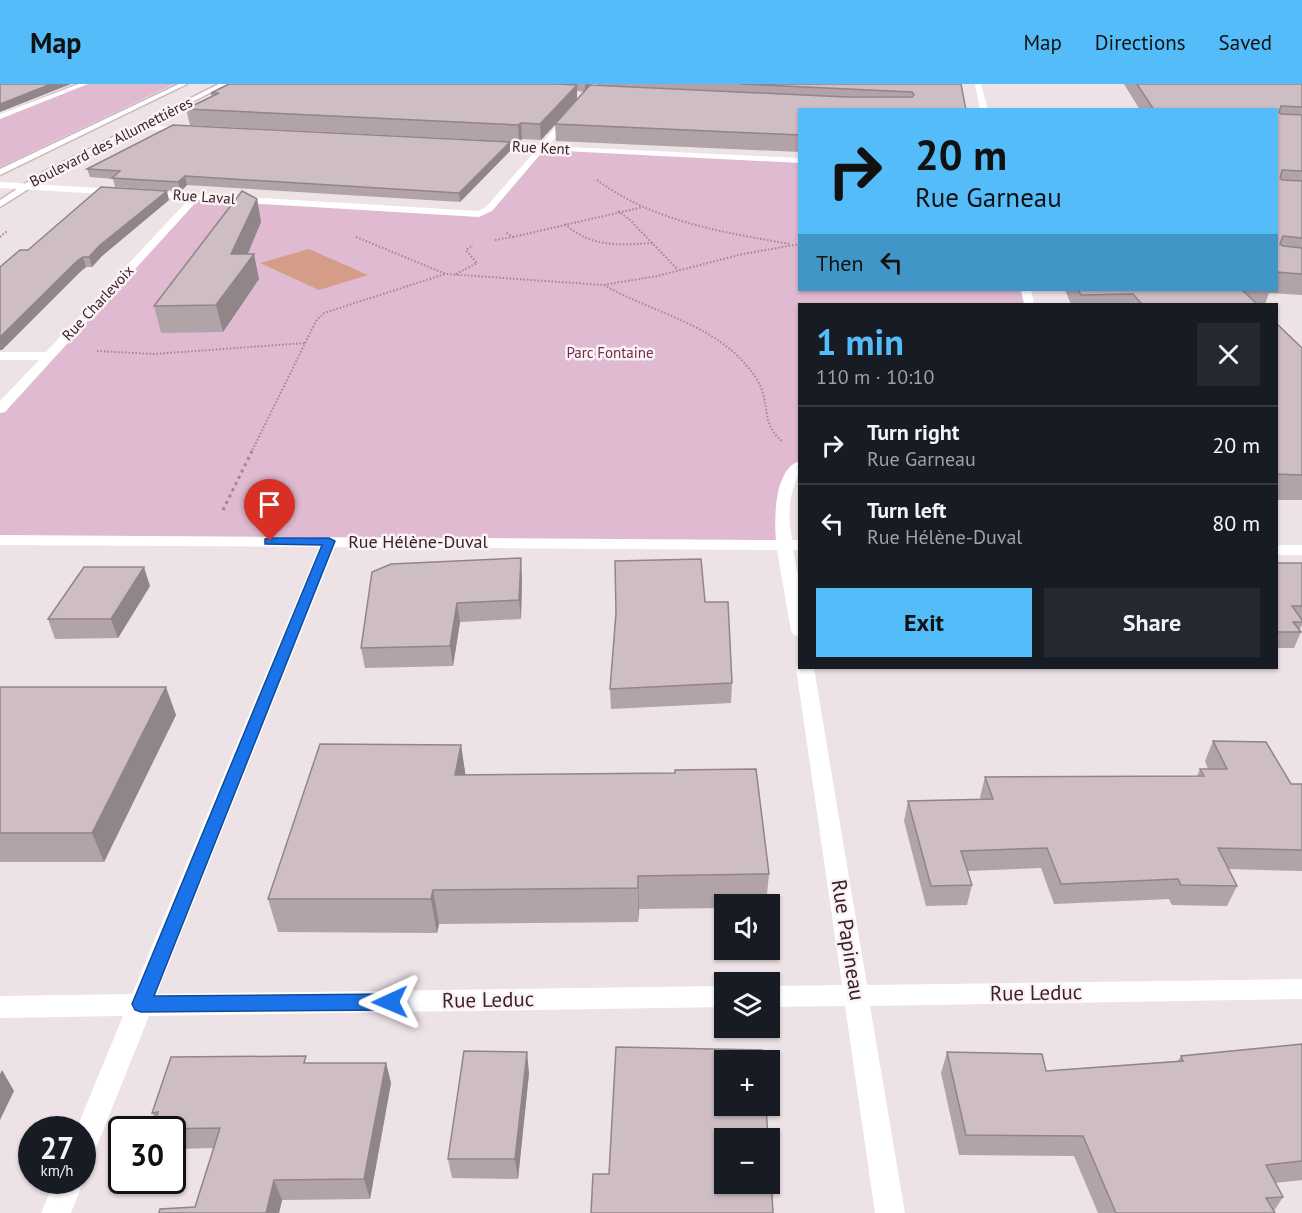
<!DOCTYPE html>
<meta charset="utf-8">
<style>
:root{--surface:#171b24;--page:#242831;--text:#f1f3f6;--muted:#9ea1a6;--line:#363941;--accent:#53bcf9}
body{margin:0;font-family:"PT Sans",sans-serif;background:var(--page);color:var(--text);height:100vh;display:flex;flex-direction:column;font-size:22px;white-space:nowrap}
*{box-sizing:border-box;margin:0}
p{font-size:20px;color:var(--muted)}
.icon{flex:none;width:33px;height:33px;fill:none;stroke:currentColor;stroke-width:2;stroke-linecap:round;stroke-linejoin:round}
.map{position:relative;flex:1;overflow:hidden}
.sheet{position:absolute;left:798px;top:219px;width:480px;height:366px;display:flex;flex-direction:column;background:var(--surface);border-radius:0px;box-shadow:0 2px 4px #0004}
.sheet>*{flex:none}
.guide{position:absolute;left:798px;top:24px;width:480px;height:183px;border-radius:0px;box-shadow:0 2px 4px #0004;background:#53bcf9;color:#111;overflow:hidden}
.fabs{position:absolute;left:714px;top:810px;display:grid;gap:12px}
.fabs a{display:grid;place-items:center;width:66px;height:66px;border-radius:0px;background:var(--surface);box-shadow:0 2px 4px #0004;font-size:30px}
.speed{position:absolute;left:18px;top:1032px;display:flex;gap:12px;font-size:30px;font-weight:700;text-align:center}
.speed>*{display:grid;place-content:center;width:78px;height:78px;border-radius:50%;background:var(--surface);box-shadow:0 2px 4px #0004;line-height:1}
.speed small{font-size:15px;font-weight:400}
.speed .limit{border:3px solid #111;border-radius:9px;background:#fff;color:#111}
.pin{position:absolute;display:grid;place-items:center;width:51px;height:51px;color:#fff;margin:-62px -26px;border-radius:50% 50% 50% 0;rotate:-45deg;box-shadow:0 0 6px #0007}
.pin .icon{rotate:45deg}
.me{position:absolute;width:66px;margin:-33px;rotate:269deg;stroke-linejoin:round;filter:drop-shadow(0 0 4px #0008)}
.turn{display:flex;align-items:center;gap:21px;height:126px;padding:0 18px;font-size:27px}
.turn .icon{width:78px;height:78px;stroke-width:2.5}
.turn b{display:block;font-size:42px;line-height:51px}
.then{display:flex;align-items:center;height:57px;padding:0 18px;background:#0003;gap:12px;font-size:22px}
.round{display:grid;place-items:center;flex:none;width:63px;height:63px;border-radius:0px;background:var(--page)}
.headline{display:flex;align-items:center;justify-content:space-between;height:102px;padding:0 18px}
h1{font-size:36px;font-weight:700;line-height:45px;color:var(--accent)}
.cta{display:flex;gap:12px;margin-top:auto;padding:12px 18px}
.cta a{flex:1;height:69px;border-radius:0px;background:var(--accent);color:#111;font-size:24px;font-weight:700;line-height:69px;text-align:center}
.cta a+a{background:var(--page);color:var(--text)}
ul{padding:0;list-style:none}
li{display:flex;align-items:center;gap:18px;height:78px;padding:0 18px;border-top:2px solid var(--line)}
li div{flex:1}
li b{display:block;font-size:22px}
li em{font-style:normal}
header{display:flex;align-items:center;gap:36px;box-sizing:border-box;height:84px;padding:0 30px;background:var(--accent);color:#111}
header strong{font-size:28px}
nav{display:flex;gap:33px;margin-inline-start:auto;font-size:21px}
.map>svg:first-child{display:block}
</style>
<header>
<strong>Map</strong>
<nav><a>Map</a><a>Directions</a><a>Saved</a></nav>
</header>
<div class="map">
<svg width="1302" height="1129" viewBox="0 0 1302 1129">
<rect width="100%" height="100%" fill="#ede2e5"/>
<g fill="#dfbad0">
<polygon points="74,0 174,0 0,83 0,30"/>
<polygon points="542,64 799,77 800,206 1026,206 1029,220 800,220 799,381 788,398 786,461 0,456 0,324 196,113 485,128"/>
</g>
<polygon fill="#d59d87" points="309,165 368,191 319,206 260,179"/>
<g fill="none" stroke-linecap="round" stroke-linejoin="round">
<g stroke="#cdb5bb" stroke-width="3">
<g id="secondary">
<polygon points="179,0 187,0 0,91 0,85"/>
<polygon points="219,0 227,0 49,92 0,123 0,116 43,88"/>
</g>
</g>
<g stroke="#b2808a" stroke-width="2" stroke-dasharray="1.5 2" stroke-linecap="butt">
<path d="M597,96C654,138 722,148 790,160"/>
<polyline points="618,127 630,136 678,186"/>
<path d="M565,140C591,164 620,161 653,159"/>
<polyline points="0,153 7,147"/>
<polyline points="356,153 446,190 603,201 657,192 743,170 800,160"/>
<polyline points="513,153 643,123"/>
<polyline points="495,156 513,153 505,148"/>
<polyline points="456,190 477,179 466,166 473,161"/>
<path d="M604,201C651,228 711,239 747,282C754,290 760,299 763,309C768,329 765,344 783,358"/>
<polyline points="97,267 154,270 305,259"/>
<polyline points="251,369 316,237 324,229 445,190"/>
</g>
<polyline stroke="#b2808a" stroke-width="3" stroke-dasharray="3 4" stroke-linecap="butt" points="223,426 252,367"/>
<g fill="#fff" fill-rule="evenodd">
<polygon points="79,0 88,0 0,35 0,30"/>
<polygon points="594,0 601,0 548,62 800,74 800,79 544,66 492,127 479,133 198,116 5,328 0,329 0,317 39,276 0,276 0,268 46,268 189,115 0,104 0,98 478,127 486,123 536,66 487,63 484,63 484,59 540,61"/>
<polygon points="975,0 981,0 988,26 980,26"/>
<polygon points="140,41 190,44 194,46 190,48 137,45 137,41"/>
<polygon points="1021,206 1031,206 1034,220 1024,220"/>
<path d="M800,377C800,392 794,399 791,413C788,427 790,442 792,456H800V466H793L800,501V552L794,551L791,547L777,466L335,463L157,910L724,902V923L149,932L92,1074L82,1078V1046H76L123,932L0,934V912L132,910L319,463L0,461V451L776,456C774,436 774,384 800,377Z"/>
<rect x="1276" y="461" width="26" height="10"/>
<polygon points="800,580 800,584 814,584 867,901 1302,895 1302,915 870,922 905,1129 875,1129 845,922 770,923 770,902 842,901 796,584"/>
<polygon points="82,1092 84,1096 71,1129 41,1129 55,1096 82,1096"/>
</g>
<use href="#secondary" fill="#fff" fill-rule="evenodd"/>
</g>
<g fill="#b1a3a8" fill-rule="evenodd">
<path d="M229,0H591L590,1H597V0H961L966,26H800V68L556,57L555,41L541,56L522,55L519,58L190,41L186,25L211,13V9ZM577,7L584,8L577,15Z"/>
<polygon points="1124,0 1302,0 1302,211 1269,209 1265,220 1071,220 1065,206 1276,206 1276,26 1140,26"/>
<polygon points="510,58 510,67 460,118 187,101 181,107 115,103 113,95 90,93 87,85"/>
<polygon points="257,115 261,138 247,170 259,195 223,248 161,249 154,222"/>
<polygon points="169,116 102,172 92,183 86,183 80,188 2,266 28,166"/>
<polygon points="1276,239 1302,264 1302,416 1276,416"/>
<polygon points="1276,479 1302,479 1302,541 1299,547 1301,548 1294,564 1276,564"/>
<polygon points="372,488 522,493 521,535 460,538 453,582 365,584 361,564"/>
<polygon points="150,502 118,554 55,555 48,535"/>
<polygon points="705,518 732,599 731,619 611,625 610,605 616,530"/>
<polygon points="0,603 176,631 104,778 0,778"/>
<polygon points="1213,657 1291,700 1302,700 1302,787 1228,785 1237,802 1227,822 1172,821 1169,815 1054,820 1041,784 968,787 972,801 967,821 926,822 904,737 908,717 981,715 980,713 985,693 1197,692 1200,685 1208,685 1205,677"/>
<polygon points="461,661 465,691 769,790 766,820 724,820 724,824 639,825 638,838 439,840 437,849 278,848 268,815"/>
<polygon points="1302,960 1302,1096 1275,1099 1283,1113 1274,1127 1275,1129 1098,1129 1074,1072 959,1071 941,989 947,968 1046,987 1178,977 1181,972"/>
<polygon points="308,979 386,979 391,999 370,1115 282,1116 279,1129 159,1129 195,1123 214,1064 172,1065 172,1046 153,1046 156,1036 152,1029"/>
<polygon points="529,989 518,1095 452,1094 448,1075"/>
</g>
<g fill="#908588">
<polygon points="51,0 71,0 0,28 0,20"/>
<polygon points="585,0 591,0 585,8"/>
<polygon points="577,1 577,16 541,56 540,40"/>
<polygon points="521,39 522,55 519,58 518,41"/>
<polygon points="510,58 510,67 460,118 459,109"/>
<polygon points="185,92 187,101 181,107 178,98"/>
<polygon points="167,107 169,116 102,172 92,183 89,173 99,162"/>
<polygon points="257,115 261,138 239,191 254,170 259,195 223,248 216,221 231,170"/>
<polygon points="83,173 86,183 80,188 2,266 0,266 0,253 77,177"/>
<polygon points="521,474 522,493 521,535 519,516"/>
<polygon points="144,483 150,502 118,554 111,535"/>
<polygon points="457,519 460,538 453,582 450,562"/>
<polygon points="166,603 176,631 104,778 92,749"/>
<polygon points="461,661 466,694 455,691"/>
<polygon points="638,792 639,825 638,838"/>
<polygon points="433,806 439,840 437,849 431,815"/>
<polygon points="527,968 529,989 518,1095 515,1075"/>
<polygon points="386,979 391,999 370,1115 364,1095"/>
<polygon points="2,986 14,1007 0,1036 0,990"/>
<polygon points="274,1096 282,1116 279,1129 266,1129"/>
</g>
<g fill="#cebec3" stroke="#908588" stroke-width="1.5">
<polygon points="0,0 51,0 0,20"/>
<polygon points="229,0 556,0 577,1 540,40 521,39 518,41 186,25 219,9 211,9"/>
<polygon points="740,0 961,0 966,26 800,26 800,51 555,40 590,1 846,13 912,13 914,11 912,8"/>
<polygon points="1137,0 1302,0 1302,23 1281,22 1279,28 1281,30 1302,31 1302,87 1282,86 1280,94 1282,96 1302,97 1302,154 1283,152 1280,160 1283,162 1302,164 1302,190 1276,188 1276,26 1154,26"/>
<polygon points="173,41 510,58 459,109 185,92 178,98 112,94 120,87 87,85"/>
<polygon points="101,103 167,107 99,162 89,173 83,173 77,177 0,253 0,183 20,166 28,166"/>
<polygon points="242,107 257,115 231,170 254,170 216,221 154,222"/>
<polygon points="1078,206 1242,206 1257,220 1142,220 1133,210 1081,211"/>
<polygon points="1276,239 1302,264 1302,391 1276,390"/>
<polygon points="521,474 519,516 457,519 450,562 361,564 372,488 391,480"/>
<polygon points="701,475 705,518 728,518 732,599 610,605 616,529 615,477"/>
<polygon points="1276,479 1302,479 1302,522 1292,522 1302,536 1302,538 1293,538 1301,548 1276,548"/>
<polygon points="84,483 144,483 111,535 48,535"/>
<polygon points="0,603 166,603 92,749 0,749"/>
<polygon points="1213,657 1266,658 1291,700 1302,700 1302,766 1218,764 1237,802 1181,801 1178,795 1061,800 1047,764 961,767 972,801 931,802 908,717 993,715 985,693 1204,692 1200,685 1227,685"/>
<polygon points="320,660 461,661 455,691 675,689 675,686 756,685 769,790 638,792 638,804 433,806 431,815 268,815"/>
<polygon points="1302,960 1302,1077 1266,1081 1283,1113 1266,1114 1275,1129 1116,1129 1083,1052 966,1051 947,968 1042,970 1046,987 1183,977 1181,972"/>
<polygon points="616,963 762,966 762,976 724,976 724,1022 766,1022 768,1054 724,1054 724,1100 770,1100 770,1075 773,1129 591,1129 593,1090 609,1090"/>
<polygon points="464,967 527,968 515,1075 448,1075"/>
<polygon points="306,972 304,979 386,979 364,1095 274,1096 266,1129 159,1129 160,1125 195,1123 220,1044 153,1045 158,1028 152,1029 171,973"/>
</g>
<polygon fill="#1a73e8" stroke="#114b97" stroke-width="1.5" points="270,454 329,454 335,457 154,912 390,910 397,912 400,918 397,923 390,926 141,928 135,926 132,920 322,461 265,460 265,455"/>
<g text-anchor="middle" stroke-width="5" stroke-linejoin="round" paint-order="stroke">
<g font-size="15" fill="#3f2125" stroke="#f9f3f5">
<text transform="translate(111 58) rotate(-27)" y="5">Boulevard des Allumettières</text>
<text transform="translate(541 64) rotate(3)" y="5">Rue Kent</text>
<text transform="translate(204 113) rotate(4)" y="5">Rue Laval</text>
<text transform="translate(98 219) rotate(-47)" y="5">Rue Charlevoix</text>
</g>
<g font-size="15" fill="#782950" stroke="#f9f3f5">
<text x="610" y="274">Parc Fontaine</text>
</g>
<g font-size="18" fill="#3f2125" stroke="#f9f3f5">
<text x="418" y="464">Rue Hélène-Duval</text>
</g>
<g font-size="21" fill="#3f2125" stroke="#f9f3f5">
<text transform="translate(848 856) rotate(81)" y="7">Rue Papineau</text>
<text transform="translate(1036 909) rotate(-1)" y="7">Rue Leduc</text>
<text transform="translate(488 916) rotate(-1)" y="7">Rue Leduc</text>
</g>
</g>
</svg>
<div class="fabs">
<a><svg class="icon" aria-label="sound" viewBox="0 0 24 24"><path d="M4 9h4l5-4v14l-5-4H4zM17 9q2 3 0 6"/></svg></a>
<a><svg class="icon" aria-label="layers" viewBox="0 0 24 24"><path d="M12 4l9 5-9 5-9-5zM3 14l9 5 9-5"/></svg></a>
<a>+</a>
<a>−</a>
</div>
<div class="speed"><div>27<small>km/h</small></div><div class="limit">30</div></div>
<div class="pin" style="left:270px;top:457px;background:#d93025"><svg class="icon" aria-label="arrive" viewBox="0 0 24 24"><path d="M6 21V4h12l-3 4 3 4H6"/></svg></div>
<svg class="me" style="left:390px;top:918px" viewBox="-20 -20 40 40"><path d="M0-17L14 15 0 8-14 15z" fill="#1a73e8" stroke="#fff" stroke-width="4"/></svg>
<div class="guide">
<div class="turn"><svg class="icon" aria-label="right" viewBox="0 0 24 24"><path d="M7 20v-9h11M14 6l5 5-5 5"/></svg><div><b>20 m</b>Rue Garneau</div></div>
<div class="then">Then<svg class="icon" aria-label="left" viewBox="0 0 24 24"><path d="M17 20v-9H6M10 6l-5 5 5 5"/></svg></div>
</div>
<section class="sheet">
<div class="headline"><div><h1>1 min</h1><p>110 m · 10:10</p></div><a class="round"><svg class="icon" aria-label="close" viewBox="0 0 24 24"><path d="M6 6l12 12M18 6L6 18"/></svg></a></div>
<ul>
<li><svg class="icon" aria-label="right" viewBox="0 0 24 24"><path d="M7 20v-9h11M14 6l5 5-5 5"/></svg><div><b>Turn right</b><p>Rue Garneau</p></div><em>20 m</em></li>
<li><svg class="icon" aria-label="left" viewBox="0 0 24 24"><path d="M17 20v-9H6M10 6l-5 5 5 5"/></svg><div><b>Turn left</b><p>Rue Hélène-Duval</p></div><em>80 m</em></li>
</ul>
<div class="cta"><a>Exit</a><a>Share</a></div>
</section>
</div>
